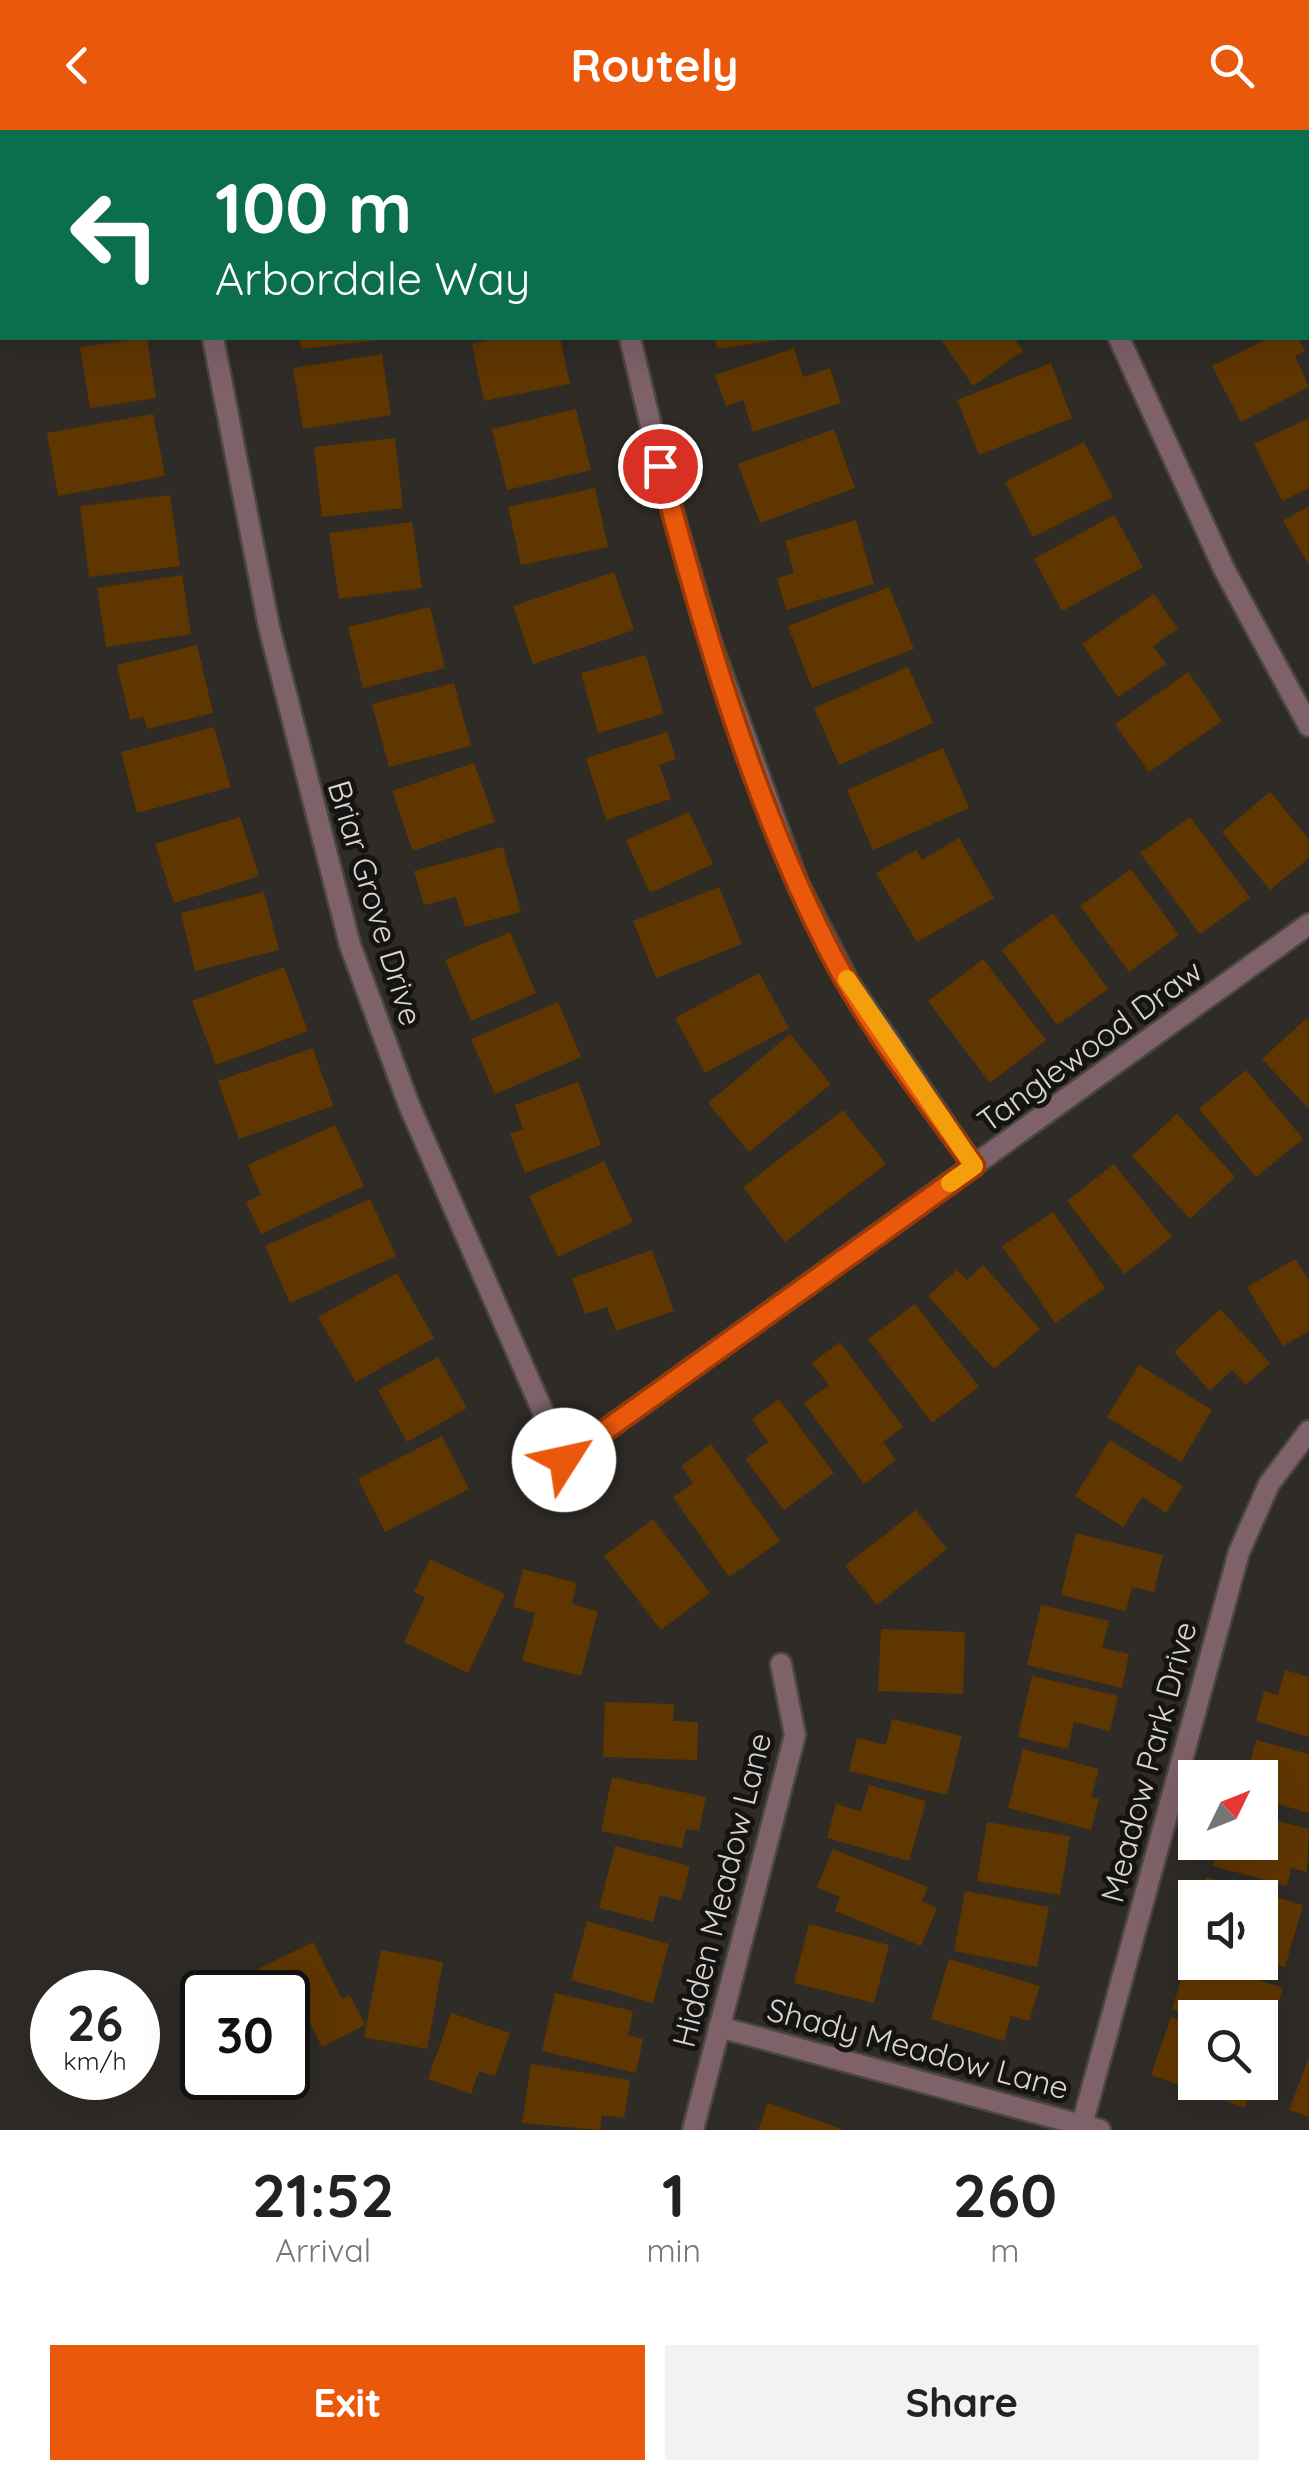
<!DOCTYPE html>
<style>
:root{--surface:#fff;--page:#f2f2f2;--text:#222;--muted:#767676;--accent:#ea580c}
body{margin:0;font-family:Quicksand,sans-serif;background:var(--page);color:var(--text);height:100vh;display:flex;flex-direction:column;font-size:38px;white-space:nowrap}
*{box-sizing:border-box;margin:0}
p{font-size:32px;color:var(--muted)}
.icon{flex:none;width:55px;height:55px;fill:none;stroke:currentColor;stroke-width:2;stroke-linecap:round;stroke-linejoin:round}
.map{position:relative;height:2000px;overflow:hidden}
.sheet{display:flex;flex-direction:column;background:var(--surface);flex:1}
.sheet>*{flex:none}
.top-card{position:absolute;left:0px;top:0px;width:1310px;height:210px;box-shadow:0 10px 40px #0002;background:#0b6e4f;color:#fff;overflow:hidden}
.needle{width:65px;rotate:47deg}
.fabs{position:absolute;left:1178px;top:1630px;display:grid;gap:20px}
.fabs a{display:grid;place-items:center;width:100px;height:100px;border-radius:0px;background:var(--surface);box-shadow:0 10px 40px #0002;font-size:50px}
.speed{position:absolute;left:30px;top:1840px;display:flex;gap:20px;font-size:50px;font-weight:700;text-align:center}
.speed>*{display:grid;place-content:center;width:130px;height:130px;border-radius:50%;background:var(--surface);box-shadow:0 10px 40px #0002;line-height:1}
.speed small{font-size:25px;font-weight:400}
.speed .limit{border:5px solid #111;border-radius:15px;background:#fff;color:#111}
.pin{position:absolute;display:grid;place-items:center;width:85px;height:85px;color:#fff;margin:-42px;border:5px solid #fff;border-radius:50%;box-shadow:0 2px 10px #0007}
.me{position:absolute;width:110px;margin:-55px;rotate:55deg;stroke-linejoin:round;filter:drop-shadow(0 0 8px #0008)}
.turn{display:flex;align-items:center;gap:35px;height:210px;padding:0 50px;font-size:45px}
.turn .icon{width:130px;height:130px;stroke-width:2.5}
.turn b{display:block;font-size:70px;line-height:85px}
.eta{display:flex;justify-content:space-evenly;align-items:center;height:170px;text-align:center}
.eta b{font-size:60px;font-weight:700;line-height:70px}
.button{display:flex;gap:20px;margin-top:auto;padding:20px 50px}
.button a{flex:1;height:115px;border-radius:0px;background:var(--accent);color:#fff;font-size:40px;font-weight:700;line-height:115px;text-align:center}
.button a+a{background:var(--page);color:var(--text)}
header{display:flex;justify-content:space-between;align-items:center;height:130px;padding:0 50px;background:var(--accent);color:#fff;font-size:45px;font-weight:700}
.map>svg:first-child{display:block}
</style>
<header><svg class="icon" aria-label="back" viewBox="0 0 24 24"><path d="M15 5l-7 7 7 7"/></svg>Routely<svg class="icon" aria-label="search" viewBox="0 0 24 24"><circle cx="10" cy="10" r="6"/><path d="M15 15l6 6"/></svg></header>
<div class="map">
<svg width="1309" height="2000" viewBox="0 0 1309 2000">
<rect width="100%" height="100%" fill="#2f2b27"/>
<g fill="#603600">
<polygon points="147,208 156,268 90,278 80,217"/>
<polygon points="300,208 378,208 378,210 301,219"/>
<polygon points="504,208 560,208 570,254 484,271 472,214"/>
<polygon points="715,208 778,208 778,210 717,219"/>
<polygon points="940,208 1014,208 1023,221 973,256"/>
<polygon points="1269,208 1298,208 1305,221 1295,226 1309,257 1241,292 1212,236"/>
<polygon points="794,218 803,247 830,238 841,273 753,302 743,270 726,276 715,245"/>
<polygon points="382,224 391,285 303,299 293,238"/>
<polygon points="1051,233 1072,288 979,325 957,270"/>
<polygon points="576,279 591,340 507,360 492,299"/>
<polygon points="153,284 165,346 58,366 47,303"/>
<polygon points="1309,288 1309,358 1282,371 1254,314"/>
<polygon points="834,299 855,358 760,393 738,334"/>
<polygon points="395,308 403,378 322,387 314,317"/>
<polygon points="1084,312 1113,367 1033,407 1005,352"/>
<polygon points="595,358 608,417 521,435 508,377"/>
<polygon points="170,365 180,436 89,447 80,376"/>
<polygon points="1309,376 1309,435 1283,391"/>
<polygon points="1114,385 1143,437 1062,481 1034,429"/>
<polygon points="856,390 874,454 786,480 777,448 794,443 785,411"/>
<polygon points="412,392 422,458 339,469 329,403"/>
<polygon points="614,442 634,500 533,534 513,476"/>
<polygon points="182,445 191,504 106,517 97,458"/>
<polygon points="889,457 914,519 812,558 788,496"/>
<polygon points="1154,464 1178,499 1153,516 1166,534 1118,567 1082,514"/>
<polygon points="430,477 445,538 363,558 348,497"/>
<polygon points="197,515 213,583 147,599 144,587 130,590 117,535"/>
<polygon points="646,525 663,584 598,603 581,543"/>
<polygon points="908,537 933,593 839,635 814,578"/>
<polygon points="1188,542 1222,591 1149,642 1115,594"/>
<polygon points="454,553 471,616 389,637 372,574"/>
<polygon points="214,597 231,657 137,683 121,622"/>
<polygon points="667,602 676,629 659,635 671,669 606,690 586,628"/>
<polygon points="943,618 969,678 873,720 847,660"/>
<polygon points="474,633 495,692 413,721 392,661"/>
<polygon points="1270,662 1309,709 1309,728 1270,760 1222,702"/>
<polygon points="689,682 713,734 650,763 626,710"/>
<polygon points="240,687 259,746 174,773 155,714"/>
<polygon points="1190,687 1250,768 1200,804 1140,723"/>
<polygon points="959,708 994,768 917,812 876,743 916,720 922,730"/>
<polygon points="503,717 521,782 465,797 456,767 424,775 414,741"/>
<polygon points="1131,739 1179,805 1129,842 1080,776"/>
<polygon points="719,757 742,814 656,848 633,791"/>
<polygon points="264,762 279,820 195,841 181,783"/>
<polygon points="1053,783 1108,859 1057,895 1002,820"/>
<polygon points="510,802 536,863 471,891 445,830"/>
<polygon points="983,829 1046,910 990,953 928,871"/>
<polygon points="284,837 308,901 216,935 192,871"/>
<polygon points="759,843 789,898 705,943 675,888"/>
<polygon points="558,872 581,927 495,964 471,909"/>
<polygon points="1307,888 1309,890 1309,979 1262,929"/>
<polygon points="790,904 831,954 749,1022 708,973"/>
<polygon points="313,918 333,976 239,1009 218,951"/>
<polygon points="1246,940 1303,1009 1256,1047 1199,979"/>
<polygon points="578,952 601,1015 525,1043 510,1004 523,999 515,975"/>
<polygon points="843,980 886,1034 785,1112 743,1057"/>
<polygon points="1177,984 1235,1047 1190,1089 1132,1026"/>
<polygon points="335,995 364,1056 261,1104 246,1072 261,1065 248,1035"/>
<polygon points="604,1031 633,1092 558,1127 529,1066"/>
<polygon points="1114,1034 1172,1107 1124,1144 1067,1071"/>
<polygon points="370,1069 396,1126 290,1173 265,1116"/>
<polygon points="1053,1082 1105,1158 1055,1193 1002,1116"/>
<polygon points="652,1120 674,1181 616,1201 607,1177 585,1184 572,1148"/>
<polygon points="1295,1129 1309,1151 1309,1201 1283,1216 1247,1157"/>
<polygon points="983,1135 1040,1199 994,1239 928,1166 957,1140 967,1150"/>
<polygon points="397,1143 434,1208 356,1252 318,1187"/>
<polygon points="915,1174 979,1257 932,1293 868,1209"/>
<polygon points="1220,1179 1270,1233 1246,1255 1232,1240 1210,1261 1174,1222"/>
<polygon points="840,1212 903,1297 883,1312 896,1330 864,1354 804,1273 829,1255 812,1233"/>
<polygon points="438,1227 467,1278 407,1312 378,1260"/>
<polygon points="1139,1235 1212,1280 1181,1332 1107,1287"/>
<polygon points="779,1269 834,1343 784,1380 745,1329 768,1312 752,1289"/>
<polygon points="442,1306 469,1359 385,1402 358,1349"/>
<polygon points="1110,1310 1183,1356 1166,1383 1142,1367 1123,1397 1075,1366"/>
<polygon points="711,1314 780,1411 729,1447 673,1367 693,1353 681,1336"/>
<polygon points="916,1380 947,1419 877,1475 845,1436"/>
<polygon points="653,1389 710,1463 661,1500 604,1426"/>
<polygon points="1076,1403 1163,1425 1154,1462 1132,1457 1126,1481 1061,1465"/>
<polygon points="430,1429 505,1464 468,1543 404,1512 425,1467 414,1462"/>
<polygon points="523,1439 577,1453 572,1474 598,1481 581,1546 522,1531 535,1483 513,1477"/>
<polygon points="1041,1475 1109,1491 1102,1518 1129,1524 1122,1558 1027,1535"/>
<polygon points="881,1499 965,1502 963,1564 878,1561"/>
<polygon points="1285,1540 1309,1547 1309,1607 1256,1591 1264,1561 1278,1565"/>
<polygon points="1032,1546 1118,1566 1110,1601 1074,1592 1068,1619 1018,1607"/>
<polygon points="605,1572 674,1574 673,1591 698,1592 697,1630 603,1627"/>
<polygon points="892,1589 962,1606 947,1665 849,1641 857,1608 886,1615"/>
<polygon points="1256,1610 1309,1624 1309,1683 1260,1669 1259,1644 1248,1640"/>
<polygon points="1023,1619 1099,1639 1091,1667 1099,1669 1091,1700 1008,1678"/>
<polygon points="612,1647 706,1667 699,1701 686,1699 682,1718 601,1701"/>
<polygon points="869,1655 926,1671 909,1731 827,1708 836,1674 861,1681"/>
<polygon points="1260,1686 1309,1699 1307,1742 1291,1738 1287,1756 1213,1736 1220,1712 1260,1712"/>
<polygon points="987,1692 1070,1706 1060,1765 977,1751"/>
<polygon points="615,1716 690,1736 681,1771 660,1765 653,1792 599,1778"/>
<polygon points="833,1719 928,1757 922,1771 937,1778 921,1816 835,1781 840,1767 817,1757"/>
<polygon points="1206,1747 1303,1775 1285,1837 1260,1830 1260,1768 1200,1768"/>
<polygon points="965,1761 1049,1777 1037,1837 954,1821"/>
<polygon points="587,1791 669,1814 653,1873 571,1850"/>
<polygon points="809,1794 889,1815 874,1873 794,1853"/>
<polygon points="313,1812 342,1869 350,1865 365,1895 322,1917 311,1895 288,1906 288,1862 264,1862 254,1841"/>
<polygon points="381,1820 443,1832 427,1919 364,1907"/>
<polygon points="1188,1827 1283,1858 1266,1909 1260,1907 1260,1888 1199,1888 1172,1879"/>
<polygon points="949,1829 1040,1856 1029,1891 1011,1886 1004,1911 931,1889"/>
<polygon points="555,1863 633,1881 628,1905 643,1909 636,1943 542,1921"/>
<polygon points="451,1883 510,1903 495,1946 479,1941 471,1964 428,1949"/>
<polygon points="1171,1887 1195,1895 1195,1952 1254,1952 1245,1978 1151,1945"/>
<polygon points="202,1902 202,1946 181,1930"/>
<polygon points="1309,1927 1309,1987 1289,1980"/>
<polygon points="531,1934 630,1950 624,1988 602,1985 600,2000 522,1993"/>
<polygon points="205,1948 257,1948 238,1972"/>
<polygon points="768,1973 842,1999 842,2000 758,2000"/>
</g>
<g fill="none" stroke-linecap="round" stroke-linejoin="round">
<g stroke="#4a4642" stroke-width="25">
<g id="minor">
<polyline points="186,0 186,2"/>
<polyline points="595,0 596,2"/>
<polyline points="1042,0 1043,2"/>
<polyline points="213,208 269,497 350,815 409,975 564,1330 1309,794"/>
<polyline points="630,208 666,359 710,510 798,754 849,853 974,1036"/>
<polyline points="1119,208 1224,439 1309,596"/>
<polyline points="719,1897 1100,2000"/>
<polyline points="1082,1995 1239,1422 1269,1354 1309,1301"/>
<polyline points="693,2000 795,1605 781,1534"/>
</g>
</g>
<use href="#minor" stroke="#7e6169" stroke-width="20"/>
</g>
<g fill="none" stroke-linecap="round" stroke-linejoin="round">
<g stroke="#983908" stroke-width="25">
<path id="route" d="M564,1330L974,1036C924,965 866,894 827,816C752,669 702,495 660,336"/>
</g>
<use href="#route" stroke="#ea580c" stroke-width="18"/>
<polyline stroke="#f59e0b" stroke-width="18" points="847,849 974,1036 950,1053"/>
</g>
<g text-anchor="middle" stroke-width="10" stroke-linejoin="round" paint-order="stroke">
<g font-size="32" fill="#d8d5d2" stroke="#161412">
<text transform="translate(375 773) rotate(73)" y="11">Briar Grove Drive</text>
<text transform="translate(1090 916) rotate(-36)" y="11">Tanglewood Draw</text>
<text transform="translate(1149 1632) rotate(-75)" y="11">Meadow Park Drive</text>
<text transform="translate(722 1760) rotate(-76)" y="11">Hidden Meadow Lane</text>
<text transform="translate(918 1919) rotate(15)" y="11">Shady Meadow Lane</text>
</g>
</g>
</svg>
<div class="fabs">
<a><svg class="needle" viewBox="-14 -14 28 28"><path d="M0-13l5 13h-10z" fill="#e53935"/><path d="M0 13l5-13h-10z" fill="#767676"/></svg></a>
<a><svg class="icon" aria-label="sound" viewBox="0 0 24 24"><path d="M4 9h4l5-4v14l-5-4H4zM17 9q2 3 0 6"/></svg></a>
<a><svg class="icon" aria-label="search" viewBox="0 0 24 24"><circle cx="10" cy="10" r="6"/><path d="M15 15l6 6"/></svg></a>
</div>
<div class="speed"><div>26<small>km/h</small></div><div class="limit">30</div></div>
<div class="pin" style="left:660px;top:336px;background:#d93025"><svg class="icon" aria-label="arrive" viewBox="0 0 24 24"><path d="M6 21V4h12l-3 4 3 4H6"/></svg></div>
<svg class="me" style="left:564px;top:1330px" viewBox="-20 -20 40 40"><circle r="19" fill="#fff"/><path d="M0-13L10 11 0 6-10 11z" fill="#ea580c"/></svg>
<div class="top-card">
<div class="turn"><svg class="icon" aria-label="left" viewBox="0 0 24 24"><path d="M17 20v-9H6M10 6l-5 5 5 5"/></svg><div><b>100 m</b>Arbordale Way</div></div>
</div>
</div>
<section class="sheet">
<div class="eta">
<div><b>21:52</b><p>Arrival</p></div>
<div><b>1</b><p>min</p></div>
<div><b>260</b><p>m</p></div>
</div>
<div class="button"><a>Exit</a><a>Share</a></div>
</section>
